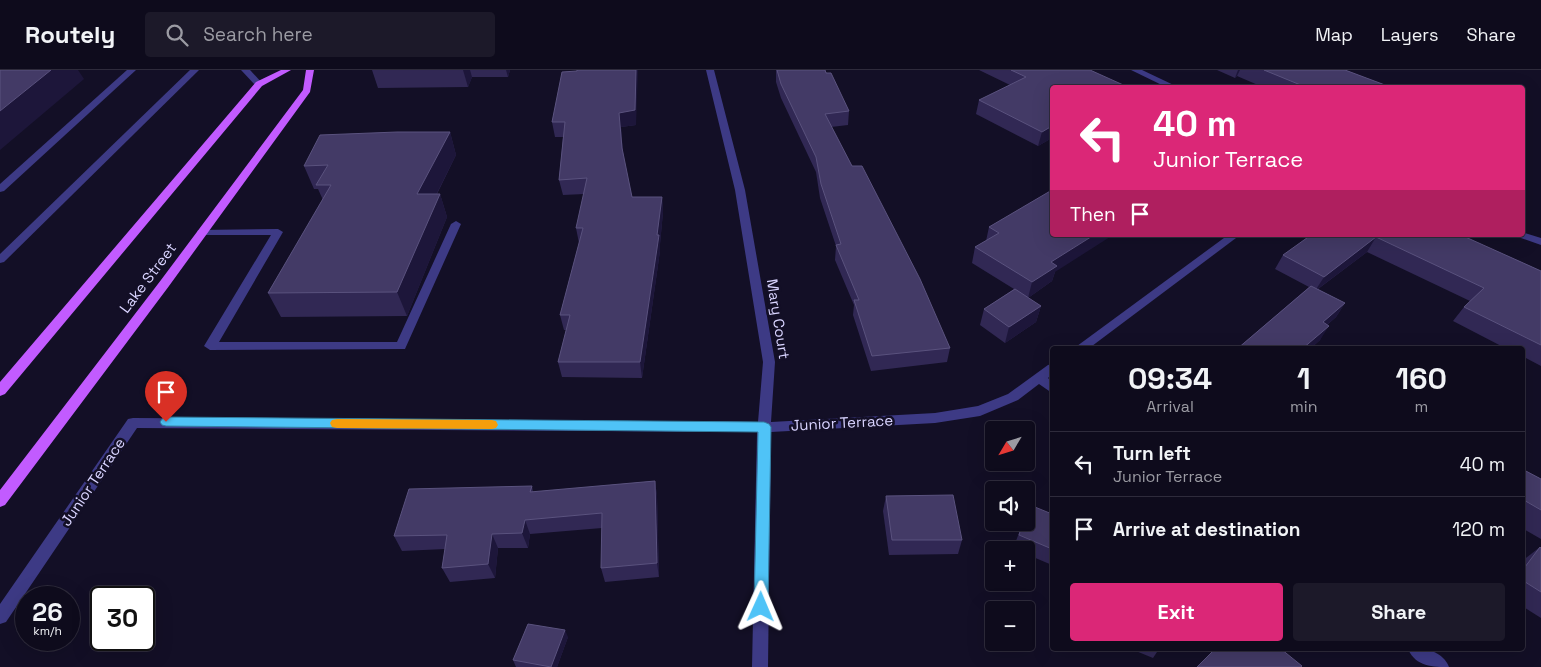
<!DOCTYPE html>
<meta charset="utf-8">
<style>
:root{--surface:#0e0b1c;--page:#1c1929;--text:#f1f3f6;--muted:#9b9ba3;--line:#2e2b3b;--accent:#db2777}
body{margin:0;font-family:"Space Grotesk",sans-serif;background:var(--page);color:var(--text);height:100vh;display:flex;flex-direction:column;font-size:19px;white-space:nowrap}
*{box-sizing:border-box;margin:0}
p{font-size:16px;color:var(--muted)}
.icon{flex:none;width:28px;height:28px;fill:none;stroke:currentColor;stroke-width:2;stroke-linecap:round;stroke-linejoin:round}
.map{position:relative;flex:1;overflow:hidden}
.side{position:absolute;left:1050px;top:276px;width:475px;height:305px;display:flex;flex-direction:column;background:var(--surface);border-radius:5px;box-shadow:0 5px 20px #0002,0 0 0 1px var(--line)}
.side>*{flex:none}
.guide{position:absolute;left:1050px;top:15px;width:475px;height:152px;border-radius:5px;box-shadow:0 5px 20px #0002,0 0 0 1px var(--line);background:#db2777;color:#fff;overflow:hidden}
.needle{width:32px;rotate:232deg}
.controls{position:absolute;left:985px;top:351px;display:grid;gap:10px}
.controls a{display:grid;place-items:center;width:50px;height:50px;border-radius:5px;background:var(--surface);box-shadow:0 5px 20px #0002,0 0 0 1px var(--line);font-size:25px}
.speed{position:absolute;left:15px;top:516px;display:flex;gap:10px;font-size:25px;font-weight:700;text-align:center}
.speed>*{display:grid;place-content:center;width:65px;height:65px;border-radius:50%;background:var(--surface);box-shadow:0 5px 20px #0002,0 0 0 1px var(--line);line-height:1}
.speed small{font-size:12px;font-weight:400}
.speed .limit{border:2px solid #111;border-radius:8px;background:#fff;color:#111}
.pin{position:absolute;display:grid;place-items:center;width:42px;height:42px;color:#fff;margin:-51px -21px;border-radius:50% 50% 50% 0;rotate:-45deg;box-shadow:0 0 5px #0007}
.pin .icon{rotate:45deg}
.me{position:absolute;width:55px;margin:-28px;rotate:1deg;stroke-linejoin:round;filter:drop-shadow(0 0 4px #0008)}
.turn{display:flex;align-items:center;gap:18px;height:105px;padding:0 20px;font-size:22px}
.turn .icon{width:65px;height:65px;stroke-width:2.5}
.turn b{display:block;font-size:35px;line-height:42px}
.then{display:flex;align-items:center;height:48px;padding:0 20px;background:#0003;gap:10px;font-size:19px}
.eta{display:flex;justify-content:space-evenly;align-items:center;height:85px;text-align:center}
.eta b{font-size:30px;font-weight:800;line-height:35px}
.cta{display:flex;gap:10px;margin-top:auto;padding:10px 20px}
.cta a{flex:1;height:58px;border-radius:5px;background:var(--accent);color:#fff;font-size:20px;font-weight:800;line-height:58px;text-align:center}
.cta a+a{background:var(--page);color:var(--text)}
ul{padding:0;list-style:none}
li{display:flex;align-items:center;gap:15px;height:65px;padding:0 20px;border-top:1px solid var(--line)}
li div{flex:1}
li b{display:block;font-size:19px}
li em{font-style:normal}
header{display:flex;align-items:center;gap:30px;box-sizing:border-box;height:70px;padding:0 25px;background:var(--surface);border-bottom:1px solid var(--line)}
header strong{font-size:24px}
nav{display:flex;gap:28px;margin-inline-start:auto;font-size:18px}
.search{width:350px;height:45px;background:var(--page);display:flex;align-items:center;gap:12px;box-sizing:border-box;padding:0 18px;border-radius:5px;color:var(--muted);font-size:19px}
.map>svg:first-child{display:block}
</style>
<header>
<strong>Routely</strong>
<div class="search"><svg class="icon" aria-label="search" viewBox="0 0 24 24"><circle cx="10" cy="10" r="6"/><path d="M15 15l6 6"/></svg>Search here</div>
<nav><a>Map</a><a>Layers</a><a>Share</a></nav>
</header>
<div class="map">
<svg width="1541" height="597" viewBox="0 0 1541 597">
<rect width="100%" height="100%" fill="#130f26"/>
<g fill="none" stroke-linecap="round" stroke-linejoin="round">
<g fill="#3d3a85" fill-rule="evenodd">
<polygon points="127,0 136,0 4,121 0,122 0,114"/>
<polygon points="190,0 199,0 4,192 0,193 0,184"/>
<polygon points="241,0 250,0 263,14 256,16"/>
<polygon points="456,151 461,154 405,279 210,280 204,276 271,165 202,165 198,164 197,162 198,160 278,159 283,162 219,272 397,272 451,154"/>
</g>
<g fill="#3d3a85" fill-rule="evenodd">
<polygon points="706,0 714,0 745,120 775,292 771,352 935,343 978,336 1008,324 1048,295 1052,294 1052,304 1048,308 1052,312 1052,323 1039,314 1018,330 980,346 935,353 771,362 768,597 752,597 757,362 137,358 6,552 0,554 0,534 128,349 133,348 758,352 763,292 735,120"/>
<polygon points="1131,0 1142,0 1180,18 1168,18"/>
<polygon points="1522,162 1541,168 1541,175 1518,167 1517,165 1522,165"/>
<polygon points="1228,165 1240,165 1088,279 1073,279"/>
<path d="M1408,579C1424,578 1442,580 1449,597C1433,597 1416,597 1408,579Z"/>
</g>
<g fill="#c25bff" fill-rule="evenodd">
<polygon points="281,0 291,0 262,16 5,324 0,326 0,312 256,12"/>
<polygon points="306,0 314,0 310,22 169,216 5,435 0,437 0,420 161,210 303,20"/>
</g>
</g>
<g fill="#312854">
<polygon points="372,0 510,0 508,7 472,7 468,17 378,18"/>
<polygon points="776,0 825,0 849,41 848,55 831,57 950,278 947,292 871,301 853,245 854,235 835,190 836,176 820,128 816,102 781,28 776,12"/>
<polygon points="979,0 1090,0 1052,18 1052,68 1038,76 976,44 979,30 1010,15"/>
<polygon points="1217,0 1345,0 1393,18 1265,18 1237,6 1235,8"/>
<polygon points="562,2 636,55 621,57 623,85 632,127 662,127 663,142 660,174 660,181 642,308 562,307 558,292 566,260 564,260 560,245 579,173 576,158 584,124 563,125 559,110 563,67 555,67 552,52"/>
<polygon points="450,62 456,85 437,124 440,124 447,147 407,246 281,247 268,223 323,130 318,119 314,119 304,96"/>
<polygon points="1052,120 1055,202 1052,211 1028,228 1041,236 1036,252 1005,273 980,255 984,239 1014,219 972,193 975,177 986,171 989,157"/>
<polygon points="1311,165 1461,165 1541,201 1541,296 1522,286 1522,279 1507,279 1453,251 1464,237 1470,231 1367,182 1318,219 1345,233 1336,247 1327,255 1320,270 1310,279 1237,279 1309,217 1275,199 1283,185"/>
<polygon points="1522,399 1541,409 1541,469 1522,458"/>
<polygon points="655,411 657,426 659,507 605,512 601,498 602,458 530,464 528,478 498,478 495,508 450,512 442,498 445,479 402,481 394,466 532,416 533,422"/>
<polygon points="886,426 962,470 958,484 889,485 883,441"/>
<polygon points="1052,444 1052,495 1026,484 1026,480 1017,480 1013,479 1023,452"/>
<polygon points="1540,477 1541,478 1541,548 1522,536 1522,491"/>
<polygon points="568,567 557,597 516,597 513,590"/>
<polygon points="1131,579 1159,579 1153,588"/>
</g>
<g fill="#1d163a">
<polygon points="51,0 78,0 84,9 0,80 0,41"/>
<polygon points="463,0 470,0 472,7 468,17"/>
<polygon points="506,0 510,0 508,7"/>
<polygon points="636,0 638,0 636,55 621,57 624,93 622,78 619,43"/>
<polygon points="1238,0 1240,0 1237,6 1235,8"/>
<polygon points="1052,56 1052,68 1038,76 1042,62"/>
<polygon points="450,62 456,85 425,147 417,124"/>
<polygon points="440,124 447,147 407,246 397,222"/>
<polygon points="662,127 663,142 660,174 660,181 642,308 640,292"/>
<polygon points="1094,165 1113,165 1055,202 1052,211 1028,228 1032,212 1051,192"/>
<polygon points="1376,167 1367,182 1315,221 1324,207"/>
<polygon points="1345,233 1336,247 1314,266 1323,252"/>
<polygon points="1041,236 1036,252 1005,273 1009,257"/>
<polygon points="1329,256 1320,270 1310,279 1302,279"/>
<polygon points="655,411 657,426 659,507 657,493"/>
<polygon points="525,450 530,464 528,478 522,463"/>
<polygon points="492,464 498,478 495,508 488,494"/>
<polygon points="565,560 568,567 557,597 551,597"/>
</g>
<g fill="#433a66" stroke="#5a527e">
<polygon points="0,0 51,0 0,41"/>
<polygon points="577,0 636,0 635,40 619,43 622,78 632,127 662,127 657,165 659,165 640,292 558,292 570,245 560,245 583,158 576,158 587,108 559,110 565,52 552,52 562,2 577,1"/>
<polygon points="777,0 825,0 826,3 831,3 849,41 825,44 852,96 862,96 920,209 950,278 872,286 854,230 859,230 836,175 841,174 821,114 816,87 781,14"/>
<polygon points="1011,0 1090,0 1130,18 1052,18 1052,56 1042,62 979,30 1026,7"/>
<polygon points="1264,0 1345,0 1393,18 1304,18 1302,17 1303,16"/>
<polygon points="397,62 450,62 417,124 440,124 397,222 268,223 331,115 316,115 328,95 304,96 320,65"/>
<polygon points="1052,120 1052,165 1094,165 1051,192 1057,196 1032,212 975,177 999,163 989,157"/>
<polygon points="1311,165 1461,165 1541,201 1541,275 1464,237 1484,218 1376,167 1324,207 1283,185"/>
<polygon points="1311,216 1345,233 1323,252 1329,256 1302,279 1237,279"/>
<polygon points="1015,219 1041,236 1009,257 984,239"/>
<polygon points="1522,399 1541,409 1541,440 1522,429"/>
<polygon points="655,411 657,493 601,498 602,443 525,450 522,463 492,464 488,494 442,498 447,465 394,466 409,419 532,416 530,422"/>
<polygon points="953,425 962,470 892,470 886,426"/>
<polygon points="1030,435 1052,444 1052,479 1019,465 1023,452 1026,452 1026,445"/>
<polygon points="1540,477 1541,478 1541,522 1522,510 1522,501"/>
<polygon points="528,554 565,560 551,597 513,590"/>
<polygon points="1215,579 1281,579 1302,596 1301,597 1197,597"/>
</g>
<polygon fill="#4fc3f7" stroke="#337fa1" points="166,347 764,352 769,354 771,357 768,537 766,542 761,544 756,542 754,537 758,362 166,356 162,355 160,352 162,349"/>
<polygon fill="#f59e0b" points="337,349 492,350 496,351 498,355 496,358 492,359 337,358 332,357 330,353 332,350"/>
<g text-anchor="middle" stroke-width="5" stroke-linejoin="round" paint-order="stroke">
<g font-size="15" fill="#d9d4ff" stroke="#130f26">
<text transform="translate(148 208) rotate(-53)" y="5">Lake Street</text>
<text transform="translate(778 249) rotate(81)" y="5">Mary Court</text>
<text transform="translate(842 353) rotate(-3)" y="5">Junior Terrace</text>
<text transform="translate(93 412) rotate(-56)" y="5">Junior Terrace</text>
</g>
</g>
</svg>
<div class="controls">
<a><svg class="needle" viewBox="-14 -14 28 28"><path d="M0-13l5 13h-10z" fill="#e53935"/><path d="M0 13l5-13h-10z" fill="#9b9ba3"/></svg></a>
<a><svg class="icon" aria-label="sound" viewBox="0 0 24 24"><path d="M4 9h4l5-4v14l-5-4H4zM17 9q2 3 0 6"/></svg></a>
<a>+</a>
<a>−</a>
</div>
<div class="speed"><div>26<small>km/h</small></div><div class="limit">30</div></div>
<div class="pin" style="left:166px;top:352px;background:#d93025"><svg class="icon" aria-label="arrive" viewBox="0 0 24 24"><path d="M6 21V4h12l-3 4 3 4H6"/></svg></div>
<svg class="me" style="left:761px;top:537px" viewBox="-20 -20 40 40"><path d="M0-17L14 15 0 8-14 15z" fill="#4fc3f7" stroke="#fff" stroke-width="4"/></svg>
<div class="guide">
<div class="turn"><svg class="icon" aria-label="left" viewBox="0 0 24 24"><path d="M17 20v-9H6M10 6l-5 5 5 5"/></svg><div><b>40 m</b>Junior Terrace</div></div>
<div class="then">Then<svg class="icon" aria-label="arrive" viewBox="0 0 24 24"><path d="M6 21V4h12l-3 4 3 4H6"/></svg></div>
</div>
<section class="side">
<div class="eta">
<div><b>09:34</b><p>Arrival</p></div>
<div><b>1</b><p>min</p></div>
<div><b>160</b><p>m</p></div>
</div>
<ul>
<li><svg class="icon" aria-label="left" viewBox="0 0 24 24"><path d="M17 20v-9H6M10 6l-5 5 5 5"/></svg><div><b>Turn left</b><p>Junior Terrace</p></div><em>40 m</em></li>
<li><svg class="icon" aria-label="arrive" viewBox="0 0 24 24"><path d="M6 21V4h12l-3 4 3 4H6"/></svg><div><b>Arrive at destination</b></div><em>120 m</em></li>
</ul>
<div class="cta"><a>Exit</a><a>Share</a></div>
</section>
</div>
